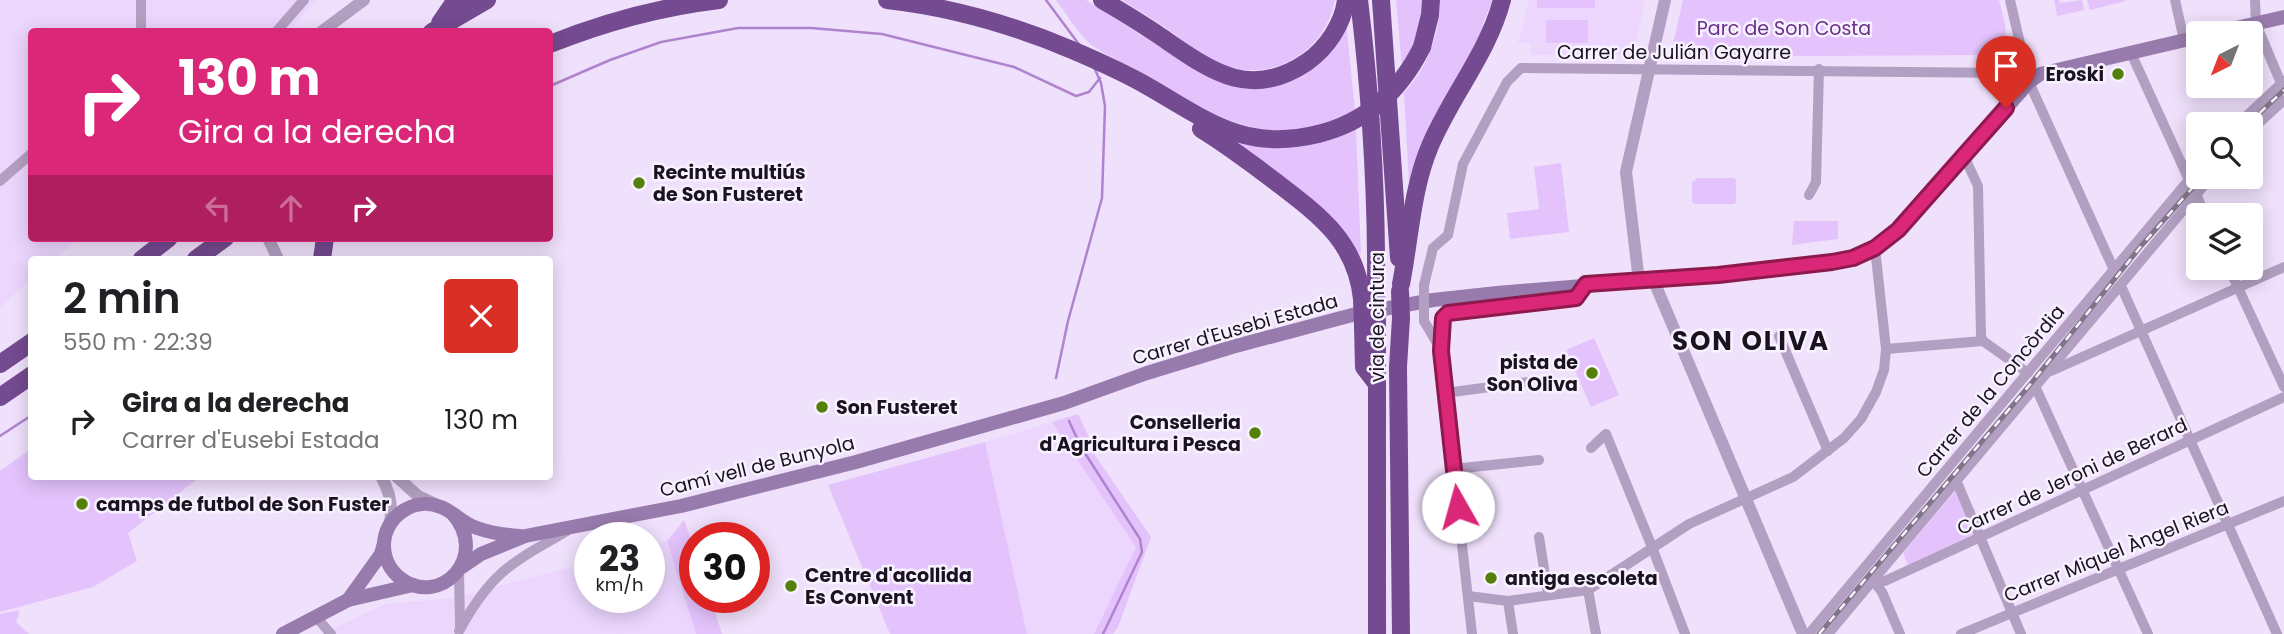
<!DOCTYPE html>
<html lang="es">
<meta charset="utf-8">
<style>
:root{--surface:#fff;--page:#f2f2f2;--text:#202124;--muted:#757577}
body{margin:0;font-family:Poppins,sans-serif;background:var(--page);color:var(--text);height:100vh;display:flex;flex-direction:column;font-size:26px;white-space:nowrap}
*{box-sizing:border-box;margin:0}
p{font-size:23px;color:var(--muted)}
.icon{flex:none;width:38px;height:38px;fill:none;stroke:currentColor;stroke-width:2;stroke-linecap:round;stroke-linejoin:round}
.map{position:relative;flex:1;overflow:hidden}
.sheet{position:absolute;left:28px;top:256px;width:525px;height:224px;display:flex;flex-direction:column;background:var(--surface);border-radius:7px;box-shadow:0 4px 18px #0003}
.sheet>*{flex:none}
.hud{position:absolute;left:28px;top:28px;width:525px;height:214px;border-radius:7px;box-shadow:0 4px 18px #0003;background:#db2777;color:#fff;overflow:hidden}
.needle{width:46px;rotate:222deg}
.buttons{position:absolute;left:2186px;top:21px;display:grid;gap:14px}
.buttons a{display:grid;place-items:center;width:77px;height:77px;border-radius:7px;background:var(--surface);box-shadow:0 4px 18px #0003;font-size:35px}
.speed{position:absolute;left:574px;top:522px;display:flex;gap:14px;font-size:35px;font-weight:700;text-align:center}
.speed>*{display:grid;place-content:center;width:91px;height:91px;border-radius:50%;background:var(--surface);box-shadow:0 4px 18px #0003;line-height:1}
.speed small{font-size:18px;font-weight:400}
.speed .limit{border:10px solid #d22;background:#fff;color:#111}
.pin{position:absolute;display:grid;place-items:center;width:60px;height:60px;color:#fff;margin:-72px -30px;border-radius:50% 50% 50% 0;rotate:-45deg;box-shadow:0 0 7px #0007}
.pin .icon{rotate:45deg}
.me{position:absolute;width:77px;margin:-38px;rotate:353deg;stroke-linejoin:round;filter:drop-shadow(0 0 5px #0008)}
.turn{display:flex;align-items:center;gap:24px;height:147px;padding:0 35px;font-size:32px}
.turn .icon{width:91px;height:91px;stroke-width:2.5}
.turn b{display:block;font-size:49px;line-height:60px}
.lanes{display:flex;align-items:center;height:66px;padding:0 35px;background:#0003;justify-content:center;gap:35px;direction:ltr}
.lanes .off{opacity:.35}
.round{display:grid;place-items:center;flex:none;width:74px;height:74px;border-radius:7px;background:var(--page)}
.summary{display:flex;align-items:center;justify-content:space-between;height:119px;padding:0 35px}
h1{font-size:42px;font-weight:600;line-height:52px}
ul{padding:0;list-style:none}
li{display:flex;align-items:center;gap:21px;height:91px;padding:0 35px}
li div{flex:1}
li b{display:block;font-size:26px}
li em{font-style:normal}
.map>svg:first-child{display:block}
</style>
<div class="map">
<svg width="2284" height="634" viewBox="0 0 2284 634">
<rect width="100%" height="100%" fill="#efe0fb"/>
<g fill="#ecd6fe">
<polygon points="0,0 318,0 288,31 32,32 32,238 79,238 55,259 32,259 31,280 0,307"/>
<polygon points="1529,0 1645,0 1634,51 1629,55 1531,55 1531,43 1518,43"/>
<polygon points="1052,422 1136,547 1094,634 1027,634 985,442"/>
<polygon points="667,541 696,634 322,634 385,604 454,598 590,562 590,597 649,597 649,546"/>
</g>
<g fill="#e4c3fd">
<path d="M1056,0H1086L1206,76L1218,81L1266,86L1346,23L1355,110C1274,157 1216,117 1145,75C1129,65 1109,57 1093,46C1080,37 1066,13 1056,0Z"/>
<path d="M1122,0H1335C1330,24 1318,43 1298,56C1272,74 1238,74 1211,60C1198,54 1187,43 1176,35C1158,22 1140,11 1122,0Z"/>
<polygon points="1396,0 1424,0 1415,44 1402,68"/>
<path d="M1440,0H1493L1482,25L1484,28L1411,184L1409,183L1404,93C1427,68 1440,34 1440,0Z"/>
<rect x="1537" y="0" width="58" height="8"/>
<path d="M1683,0H1999C2004,21 2016,48 1988,55L1670,57Z"/>
<polygon points="2054,0 2059,0 2060,3 2082,0 2084,10 2057,16"/>
<polygon points="2087,0 2126,0 2126,1 2090,10"/>
<rect x="1546" y="20" width="42" height="23"/>
<path d="M1356,129L1361,255L1239,144C1281,150 1317,148 1356,129Z"/>
<polygon points="1561,163 1569,232 1510,239 1507,213 1539,209 1534,167"/>
<polygon points="1696,178 1734,178 1736,180 1736,202 1734,204 1695,204 1692,202 1692,181 1695,181"/>
<polygon points="1794,221 1838,221 1838,239 1792,245"/>
<polygon points="1594,338 1619,395 1591,407 1566,350"/>
<polygon points="1078,414 1088,435 1090,448 1151,537 1118,627 1113,634 1094,634 1136,547 1052,422"/>
<polygon points="985,442 1027,634 890,634 828,485"/>
<polygon points="31,449 32,476 201,476 128,533 137,561 93,587 0,612 0,471"/>
<polygon points="1955,491 1974,534 1908,565 1903,553"/>
<polygon points="684,520 695,551 695,597 710,597 722,634 696,634 667,541"/>
<polygon points="20,610 16,622 29,634 0,634 0,614"/>
</g>
<g fill="none" stroke-linecap="round" stroke-linejoin="round">
<g stroke="#af83ce" stroke-width="2.5">
<polyline points="1046,0 1081,47"/>
<polyline points="550,86 610,60 661,42 738,28 811,28 882,34 1014,67 1076,96 1089,92 1100,78"/>
<polyline points="1056,378 1068,321 1102,198 1105,106 1101,83 1094,67"/>
<polyline points="1069,421 1081,447 1140,539 1142,552 1103,634"/>
<polyline points="0,436 32,415"/>
</g>
<g stroke="#b29fc1" stroke-width="10">
<polyline points="141,0 141,32"/>
<polyline points="2010,0 2029,82 2114,270"/>
<polyline points="2175,0 2184,40"/>
<polyline points="2255,0 2256,24 2281,83"/>
<polyline points="276,32 304,0"/>
<polyline points="2131,53 2189,180"/>
<polyline points="2238,124 2284,81"/>
<polyline points="2250,131 2284,100"/>
<polyline points="1964,156 1978,186 1981,336 1983,341 2028,373"/>
<polyline points="0,181 32,153"/>
<polyline points="2196,194 2205,215"/>
<polyline points="1809,195 1816,182 1819,69"/>
<polyline points="2229,268 2284,387"/>
<polyline points="1424,285 1433,248 1448,235 1463,164 1507,82 1521,68 2009,73 2029,82"/>
<polyline points="2121,286 2277,634"/>
<polyline points="1424,321 1441,350"/>
<polyline points="1779,336 1828,451"/>
<polyline points="1886,349 1983,341"/>
<polyline points="2051,371 2284,267"/>
<polyline points="2035,386 2148,634"/>
<polyline points="1445,393 1528,382"/>
<polyline points="1591,448 1606,434 1652,547 1685,634"/>
<polyline points="1453,469 1539,460"/>
<polyline points="1956,480 2021,634"/>
<polyline points="1539,537 1548,594"/>
<polyline points="459,570 460,626"/>
<polyline points="1874,582 1885,581 2284,397"/>
<polyline points="1874,582 1882,592 1900,634"/>
<polyline points="1588,590 1596,634"/>
<polyline points="1468,596 1508,601 1588,590 1689,524 1793,477 1844,438 1861,419 1876,392 1884,370 1886,349 1875,248"/>
<polyline points="1508,601 1513,634"/>
<polyline points="317,618 331,634"/>
<path d="M459,631C491,572 511,563 567,531"/>
<polyline points="1472,634 1445,393 1442,351 1443,318 1449,313 1556,302 1576,298 1586,284"/>
<polyline points="1809,634 2198,169"/>
<polyline points="1828,634 2211,177"/>
<polyline points="1961,634 2284,501"/>
</g>
<g stroke="#b29fc1" stroke-width="12">
<polyline points="321,32 364,0"/>
<polyline points="268,238 278,259"/>
<polyline points="1653,279 1803,634"/>
<polyline points="1639,281 1626,172 1665,0"/>
<path d="M381,476C390,492 394,508 389,526"/>
<polyline points="396,476 418,496 435,504"/>
</g>
<g stroke="#987bad" stroke-width="14">
<polyline points="2214,33 2284,17"/>
<path d="M452,513C491,556 440,609 400,578C390,570 384,558 384,545C384,517 414,496 441,507C454,512 463,524 477,528C491,533 506,535 520,536"/>
<polyline points="462,567 481,554 525,536 681,506 856,462 1064,403 1147,373 1232,347 1356,314 1433,300 1497,293 1718,275 1832,262 1853,258 1875,248 1898,230 2029,82 2040,74 2198,37"/>
<polyline points="348,600 381,554 384,543"/>
<polyline points="283,634 348,600 413,585"/>
</g>
<g stroke="#744a90" stroke-width="18">
<path d="M887,0C950,7 1013,25 1072,50C1098,61 1125,73 1149,87C1208,121 1245,152 1318,134"/>
<path d="M1102,0C1121,11 1139,22 1157,34C1206,67 1247,103 1307,62C1327,48 1343,24 1346,0"/>
<path d="M1359,0C1371,98 1377,197 1376,295"/>
<polyline points="1381,0 1399,258"/>
<polyline points="440,23 453,4 460,0"/>
<polyline points="432,32 487,0"/>
<path d="M550,44C605,22 660,7 719,0"/>
<polyline points="1422,47 1430,15 1431,0"/>
<path d="M1201,129C1227,145 1251,163 1276,182C1319,215 1356,241 1362,299"/>
<polyline points="142,259 169,238"/>
<polyline points="196,259 225,238"/>
<polyline points="322,259 325,238"/>
<path d="M1401,284C1410,238 1412,188 1430,146C1451,96 1488,53 1502,0"/>
<polyline points="1363,326 1364,367 1377,384"/>
<polyline points="0,364 32,342"/>
<polyline points="0,397 32,375"/>
<polyline points="1377,634 1377,324"/>
<polyline points="1401,634 1398,367 1401,318"/>
</g>
<g stroke="#807588" stroke-width="5">
<g id="rail">
<polyline points="2248,124 2284,90"/>
<polyline points="1819,634 2033,381 2141,246 2202,177"/>
</g>
</g>
<use href="#rail" stroke="#f8f1ff" stroke-width="2.5" stroke-dasharray="8" stroke-linecap="butt"/>
<polyline stroke="#b29fc1" stroke-width="10" points="1424,285 1424,321"/>
<g stroke="#744a90" stroke-width="18">
<path d="M1318,134C1367,122 1400,91 1422,47"/>
<polyline points="1400,291 1401,318"/>
<polyline points="1376,295 1377,324"/>
<polyline points="1362,299 1363,326"/>
</g>
</g>
<g fill="none" stroke-linecap="round" stroke-linejoin="round">
<g stroke="#8e194d" stroke-width="18">
<polyline id="route" points="1458,507 1441,351 1443,318 1448,313 1576,298 1586,284 1718,275 1832,262 1853,258 1875,248 1898,230 2006,108"/>
</g>
<use href="#route" stroke="#db2777" stroke-width="12"/>
</g>
<g fill="#548009" stroke="#f8f1ff" stroke-width="2.5">
<circle cx="2118" cy="74" r="7"/>
<circle cx="639" cy="183" r="7"/>
<circle cx="1592" cy="373" r="7"/>
<circle cx="822" cy="407" r="7"/>
<circle cx="1255" cy="433" r="7"/>
<circle cx="82" cy="504" r="7"/>
<circle cx="1491" cy="578" r="7"/>
<circle cx="791" cy="586" r="7"/>
</g>
<g text-anchor="middle" stroke-width="5" stroke-linejoin="round" paint-order="stroke">
<g font-size="19" fill="#68308a" stroke="#f8f1ff">
<text x="1784" y="35">Parc de Son Costa</text>
</g>
<g font-size="19" fill="#1a131f" stroke="#f8f1ff">
<text x="1674" y="59">Carrer de Julián Gayarre</text>
<text transform="translate(1377 317) rotate(-90)" y="7">via de cintura</text>
<text transform="translate(1235 329) rotate(-16)" y="7">Carrer d'Eusebi Estada</text>
<text transform="translate(1990 391) rotate(-50)" y="7">Carrer de la Concòrdia</text>
<text transform="translate(757 466) rotate(-14)" y="7">Camí vell de Bunyola</text>
<text transform="translate(2072 476) rotate(-25)" y="7">Carrer de Jeroni de Berard</text>
<text transform="translate(2116 551) rotate(-22)" y="7">Carrer Miquel Àngel Riera</text>
</g>
<g font-size="19" font-weight="bold" fill="#1a131f" stroke="#f8f1ff" text-anchor="start">
<text x="2104" y="81" text-anchor="end">Eroski</text>
<text x="653" y="179">Recinte multiús<tspan x="653" dy="22">de Son Fusteret</tspan></text>
<text x="1578" y="369" text-anchor="end">pista de<tspan x="1578" dy="22">Son Oliva</tspan></text>
<text x="836" y="414">Son Fusteret</text>
<text x="1241" y="429" text-anchor="end">Conselleria<tspan x="1241" dy="22">d'Agricultura i Pesca</tspan></text>
<text x="96" y="511">camps de futbol de Son Fuster</text>
<text x="805" y="582">Centre d'acollida<tspan x="805" dy="22">Es Convent</tspan></text>
<text x="1505" y="585">antiga escoleta</text>
</g>
<g font-size="26" font-weight="bold" letter-spacing="2" fill="#1a131f" stroke="#f8f1ff">
<text x="1751" y="350">SON OLIVA</text>
</g>
</g>
</svg>
<div class="buttons">
<a><svg class="needle" viewBox="-14 -14 28 28"><path d="M0-13l5 13h-10z" fill="#e53935"/><path d="M0 13l5-13h-10z" fill="#757577"/></svg></a>
<a><svg class="icon" aria-label="search" viewBox="0 0 24 24"><circle cx="10" cy="10" r="6"/><path d="M15 15l6 6"/></svg></a>
<a><svg class="icon" aria-label="layers" viewBox="0 0 24 24"><path d="M12 4l9 5-9 5-9-5zM3 14l9 5 9-5"/></svg></a>
</div>
<div class="speed"><div>23<small>km/h</small></div><div class="limit">30</div></div>
<div class="pin" style="left:2006px;top:108px;background:#d93025"><svg class="icon" aria-label="arrive" viewBox="0 0 24 24"><path d="M6 21V4h12l-3 4 3 4H6"/></svg></div>
<svg class="me" style="left:1458px;top:507px" viewBox="-20 -20 40 40"><circle r="19" fill="#fff"/><path d="M0-13L10 11 0 6-10 11z" fill="#db2777"/></svg>
<div class="hud">
<div class="turn"><svg class="icon" aria-label="right" viewBox="0 0 24 24"><path d="M7 20v-9h11M14 6l5 5-5 5"/></svg><div><b>130 m</b>Gira a la derecha</div></div>
<div class="lanes"><svg class="icon off" aria-label="left" viewBox="0 0 24 24"><path d="M17 20v-9H6M10 6l-5 5 5 5"/></svg><svg class="icon off" aria-label="ahead" viewBox="0 0 24 24"><path d="M12 20V5M6 11l6-6 6 6"/></svg><svg class="icon" aria-label="right" viewBox="0 0 24 24"><path d="M7 20v-9h11M14 6l5 5-5 5"/></svg></div>
</div>
<section class="sheet">
<div class="summary"><div><h1>2 min</h1><p>550 m · 22:39</p></div><a class="round" style="background:#d93025;color:#fff"><svg class="icon" aria-label="close" viewBox="0 0 24 24"><path d="M6 6l12 12M18 6L6 18"/></svg></a></div>
<ul>
<li><svg class="icon" aria-label="right" viewBox="0 0 24 24"><path d="M7 20v-9h11M14 6l5 5-5 5"/></svg><div><b>Gira a la derecha</b><p>Carrer d'Eusebi Estada</p></div><em>130 m</em></li>
</ul>
</section>
</div>
